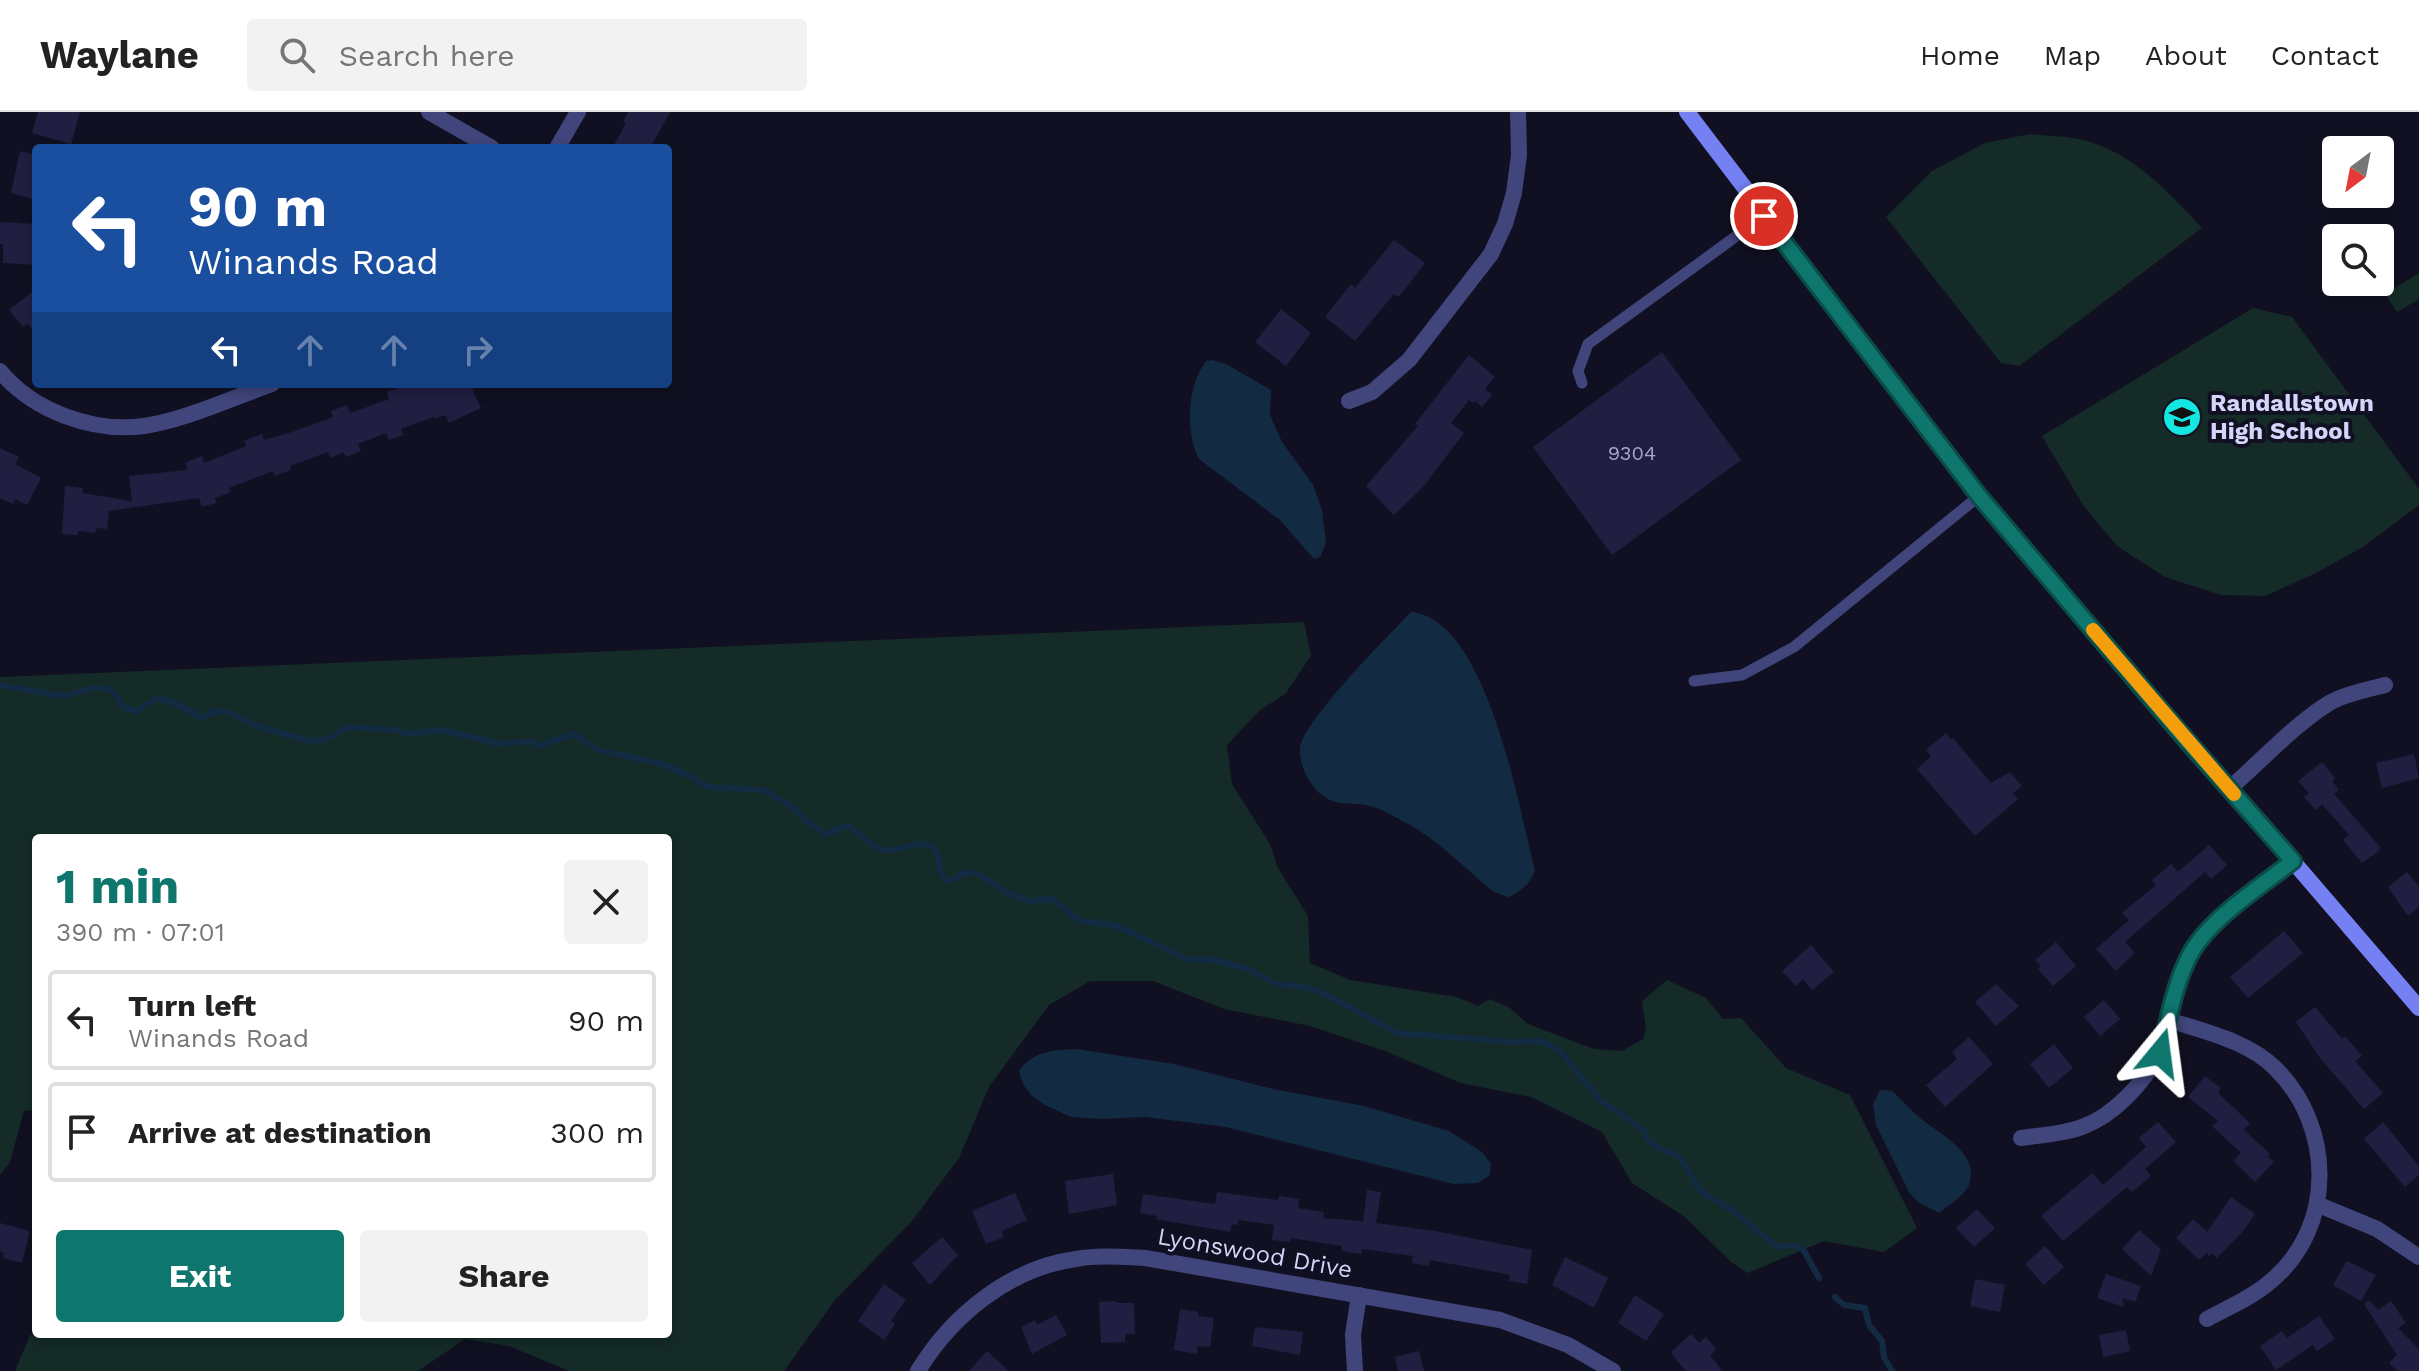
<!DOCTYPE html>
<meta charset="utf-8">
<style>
:root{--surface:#fff;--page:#f2f2f2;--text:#222;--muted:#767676;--line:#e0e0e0;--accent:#0f766e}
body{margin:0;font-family:"Work Sans",sans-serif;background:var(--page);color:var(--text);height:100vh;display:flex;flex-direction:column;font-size:30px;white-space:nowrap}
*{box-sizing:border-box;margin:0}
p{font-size:26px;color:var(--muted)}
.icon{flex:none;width:44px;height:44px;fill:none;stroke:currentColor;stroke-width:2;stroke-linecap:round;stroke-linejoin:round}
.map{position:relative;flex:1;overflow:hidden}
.panel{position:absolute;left:32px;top:722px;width:640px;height:504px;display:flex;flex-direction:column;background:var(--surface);border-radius:8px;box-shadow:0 4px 12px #0003}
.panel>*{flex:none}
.top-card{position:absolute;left:32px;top:32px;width:640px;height:244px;border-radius:8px;box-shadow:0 4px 12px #0003;background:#1a4fa0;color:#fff;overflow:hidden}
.needle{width:52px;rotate:212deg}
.buttons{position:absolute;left:2322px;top:24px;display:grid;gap:16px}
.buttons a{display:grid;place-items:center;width:72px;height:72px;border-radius:8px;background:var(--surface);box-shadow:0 4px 12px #0003;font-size:40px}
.pin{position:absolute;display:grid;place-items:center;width:68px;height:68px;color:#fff;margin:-34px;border:4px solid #fff;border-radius:50%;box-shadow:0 2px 8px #0007}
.me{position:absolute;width:88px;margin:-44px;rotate:16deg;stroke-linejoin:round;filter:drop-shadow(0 0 6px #0008)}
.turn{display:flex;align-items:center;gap:28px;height:168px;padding:0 24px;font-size:36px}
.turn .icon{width:104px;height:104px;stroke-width:2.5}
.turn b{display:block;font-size:56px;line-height:68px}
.lanes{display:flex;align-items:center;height:76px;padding:0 24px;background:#0003;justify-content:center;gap:40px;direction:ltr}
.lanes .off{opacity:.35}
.round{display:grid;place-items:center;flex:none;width:84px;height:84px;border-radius:8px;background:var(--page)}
.headline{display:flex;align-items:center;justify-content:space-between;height:136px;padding:0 24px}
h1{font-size:48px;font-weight:700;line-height:60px;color:var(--accent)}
.action{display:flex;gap:16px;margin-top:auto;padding:16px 24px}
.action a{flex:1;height:92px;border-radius:8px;background:var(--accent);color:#fff;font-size:32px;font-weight:700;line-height:92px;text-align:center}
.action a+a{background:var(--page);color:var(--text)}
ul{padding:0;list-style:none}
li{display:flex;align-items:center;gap:24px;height:100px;margin:0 16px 12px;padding:0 8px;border:4px solid var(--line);border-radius:8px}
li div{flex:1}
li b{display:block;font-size:30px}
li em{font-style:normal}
header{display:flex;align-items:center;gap:48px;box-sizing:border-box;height:112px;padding:0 40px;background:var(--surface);border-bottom:2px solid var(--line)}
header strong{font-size:38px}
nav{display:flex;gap:44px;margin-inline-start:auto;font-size:28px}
.search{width:560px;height:72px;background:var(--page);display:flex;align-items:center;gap:20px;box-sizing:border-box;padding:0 28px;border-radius:8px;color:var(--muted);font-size:30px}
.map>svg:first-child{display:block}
</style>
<header>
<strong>Waylane</strong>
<div class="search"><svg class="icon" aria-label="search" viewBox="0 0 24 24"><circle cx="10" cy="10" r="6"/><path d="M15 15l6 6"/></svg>Search here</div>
<nav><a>Home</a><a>Map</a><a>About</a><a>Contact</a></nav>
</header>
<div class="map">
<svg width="2419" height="1259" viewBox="0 0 2419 1259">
<rect width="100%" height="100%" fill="#111022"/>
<g fill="#142b27">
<path d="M2030,22C2048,24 2069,24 2087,29C2135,43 2170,81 2202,116L2019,254L2001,251L1886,105L1932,59L1985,31Z"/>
<polygon points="2419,161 2419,187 2397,200 2385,182"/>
<polygon points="2253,196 2292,205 2419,377 2419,393 2363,435 2314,462 2265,484 2221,483 2165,465 2117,434 2083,393 2042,324"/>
<polygon points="1304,510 1311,544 1285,582 1259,599 1227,633 1232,672 1270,732 1278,756 1308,804 1310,851 1350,868 1457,885 1478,894 1490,887 1510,896 1528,912 1594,937 1622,939 1643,927 1646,917 1642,889 1667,868 1706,886 1723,907 1741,906 1786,956 1850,983 1917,1116 1884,1140 1824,1129 1748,1161 1731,1150 1685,1105 1632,1071 1602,1020 1531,985 1461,971 1385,939 1310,914 1224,897 1153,869 1090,869 1049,893 989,975 959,1046 912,1109 835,1188 784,1259 569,1259 509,1234 465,1227 418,1259 15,1259 30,1223 38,1222 116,1225 119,1222 668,1222 668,726 36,726 36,998 24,999 10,1050 0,1063 0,565"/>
</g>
<g fill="#122b43">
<path d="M1212,248L1226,252L1271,278L1270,303L1282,330L1313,373L1322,398L1326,431L1320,445L1314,447L1280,408L1199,347C1185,320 1187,274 1206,249Z"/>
<path d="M1411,500C1488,507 1519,698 1535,759C1529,773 1522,779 1508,785L1494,780C1466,758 1440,729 1408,712C1396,706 1383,697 1370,694C1356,690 1341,694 1328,687C1311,678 1299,655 1300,636C1303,609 1389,523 1411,500Z"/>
<path d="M1076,937L1174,952L1273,977L1364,994L1449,1019L1482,1040L1491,1052L1490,1063L1478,1071L1454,1072L1226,1015L1145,1005L1101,1007L1071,1005L1045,993L1031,983L1023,972L1019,959C1033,939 1053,938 1076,937Z"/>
<path d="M1880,978L1892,979C1901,987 1909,997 1919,1005C1936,1020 1979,1040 1970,1070C1966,1083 1950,1092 1939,1101L1918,1090L1909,1080L1876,1013L1873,993Z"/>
</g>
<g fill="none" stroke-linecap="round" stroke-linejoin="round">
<g stroke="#122b43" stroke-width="6">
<path d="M0,573L55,583H70L92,576H107L116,583L123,594L135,600L157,586C178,590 184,596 202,606L215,599L228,600L254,613L305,628L317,629L329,626L348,615L396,618L406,622L442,618L500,632L529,629L539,634L573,622L598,638L663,652L694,666L708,675L764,678L796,697L806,709L826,722L848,713C859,721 871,736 885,738C900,741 920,725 934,736C944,745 932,758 949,769L967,760L979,762L1010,782L1029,789L1053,787L1078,808L1117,814L1189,848L1205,847L1227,851L1249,857L1276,872L1306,875L1325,882L1397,921L1512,930L1541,929L1559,938L1601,989L1644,1018L1648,1028L1660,1037L1679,1044L1701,1080L1732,1098L1778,1135L1792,1133L1803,1137L1819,1166"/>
<polyline points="1835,1185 1844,1193 1865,1196 1869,1213 1882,1229 1884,1245 1892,1259"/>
</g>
</g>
<g fill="#211e41">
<polygon points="38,0 80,0 71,32 32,21"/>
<polygon points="628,0 670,0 650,36 612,36 626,12 623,10"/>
<polygon points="20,39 36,43 36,88 11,81"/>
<polygon points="0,110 36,112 36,153 3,151 3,132 0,132"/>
<polygon points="1394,128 1425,151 1399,185 1394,182 1355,229 1325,205 1351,172 1355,176"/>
<polygon points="36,177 36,222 28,212 23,215 9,198"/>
<polygon points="1281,197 1311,221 1286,254 1255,230"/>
<polygon points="1662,240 1741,348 1612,443 1533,335"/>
<polygon points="1469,243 1495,265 1485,277 1492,283 1482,295 1475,289 1473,291 1469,288 1451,311 1464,321 1423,375 1394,403 1366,374 1418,314 1415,312"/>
<polygon points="409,272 470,272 481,296 449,311 445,303 434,307 433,305 401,317 403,323 389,328 386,321 358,332 361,339 346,345 344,340 330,346 328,340 290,354 291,358 275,364 273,359 229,376 231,380 215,386 216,391 202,395 199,386 109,399 107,417 96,416 95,421 78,419 78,423 62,422 65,374 83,376 82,381 132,389 129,364 187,358 185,351 202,344 204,351 246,334 244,329 262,322 264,328 292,320 333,305 331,299 347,293 350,301 389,287 387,280"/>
<polygon points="0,336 19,345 15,352 41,366 27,393 15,387 13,392 0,386"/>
<polygon points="1946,621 1951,628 1953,626 1991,671 2010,660 2022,674 2013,681 2018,687 1975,724 1917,657 1931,644 1926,638"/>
<polygon points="2414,642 2419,666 2382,676 2376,651"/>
<polygon points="2322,650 2335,666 2332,669 2339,678 2334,682 2380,735 2379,739 2362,751 2343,728 2349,723 2322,692 2316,698 2304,685 2309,681 2298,669"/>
<polygon points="2209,733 2227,753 2211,767 2205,760 2125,830 2135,841 2116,859 2096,837 2129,808 2122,801 2156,773 2152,768 2171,752 2178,760"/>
<polygon points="2407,760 2419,775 2419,795 2408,804 2388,775"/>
<polygon points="2284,819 2303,841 2248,886 2230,865"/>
<polygon points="2056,830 2076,854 2053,874 2038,857 2041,854 2035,848"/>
<polygon points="1811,833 1834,860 1812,878 1803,867 1796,874 1782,859"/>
<polygon points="1996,872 2019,894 1996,914 1975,890"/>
<polygon points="2104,888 2120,907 2100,924 2084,905"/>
<polygon points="2315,895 2342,927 2345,924 2362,944 2355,949 2383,981 2364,997 2320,946 2296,910"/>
<polygon points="1969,925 1993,952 1945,995 1926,973 1957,947 1952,940"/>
<polygon points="2054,932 2073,956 2049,976 2030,952"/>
<polygon points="2205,964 2221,976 2218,981 2250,1011 2244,1018 2270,1042 2268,1045 2274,1050 2255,1070 2233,1049 2241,1041 2212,1014 2218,1009 2188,985"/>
<polygon points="2158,1010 2176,1030 2145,1057 2151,1064 2132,1080 2127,1075 2063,1129 2041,1104 2092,1061 2103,1073 2146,1035 2139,1026"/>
<polygon points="2383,1010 2419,1054 2419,1063 2405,1075 2364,1027"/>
<polygon points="1113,1062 1117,1093 1069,1102 1065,1069"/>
<polygon points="1367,1078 1381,1080 1376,1111 1435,1119 1532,1138 1527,1172 1509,1169 1510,1163 1490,1159 1430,1148 1429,1154 1412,1151 1413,1144 1362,1137 1361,1142 1342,1139 1342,1134 1291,1126 1290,1130 1272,1128 1274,1113 1238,1108 1238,1113 1232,1112 1230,1120 1156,1107 1157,1104 1140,1101 1143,1082 1215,1092 1217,1080 1278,1088 1279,1084 1299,1087 1298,1096 1324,1100 1323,1106 1363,1109"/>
<polygon points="1015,1081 1027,1108 1002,1119 1004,1125 986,1132 972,1099"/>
<polygon points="2231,1085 2255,1102 2244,1118 2217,1146 2212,1141 2209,1144 2207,1141 2199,1148 2176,1126 2193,1107 2207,1120"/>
<polygon points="1977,1097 1995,1116 1974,1135 1956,1116"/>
<polygon points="0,1111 30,1119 22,1151 3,1146 4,1141 0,1139"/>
<polygon points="2139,1118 2161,1137 2151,1164 2122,1137"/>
<polygon points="942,1125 958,1143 930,1173 912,1151"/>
<polygon points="2045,1134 2064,1155 2044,1173 2025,1152"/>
<polygon points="1565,1145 1608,1166 1594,1196 1552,1173"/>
<polygon points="2347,1149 2376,1163 2361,1189 2333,1173"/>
<polygon points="2106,1162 2141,1174 2135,1190 2122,1186 2124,1195 2097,1186"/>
<polygon points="1975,1167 2005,1173 2000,1200 1970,1194"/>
<polygon points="884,1172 906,1188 891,1209 895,1212 884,1228 858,1209"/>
<polygon points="1635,1183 1664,1202 1646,1229 1618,1211"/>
<polygon points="2369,1188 2378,1198 2391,1189 2406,1211 2398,1216 2419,1237 2419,1259 2397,1259 2389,1251 2397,1243 2364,1192"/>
<polygon points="1116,1189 1116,1191 1134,1191 1135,1222 1125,1222 1125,1230 1101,1231 1099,1190"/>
<polygon points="1180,1197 1198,1200 1198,1204 1214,1206 1210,1235 1198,1234 1197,1242 1174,1238"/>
<polygon points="1056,1203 1067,1223 1032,1242 1021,1215 1035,1208 1037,1213"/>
<polygon points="2319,1204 2335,1227 2317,1239 2313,1233 2276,1258 2260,1234 2282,1219 2287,1226"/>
<polygon points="1255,1215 1303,1220 1300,1243 1252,1234"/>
<polygon points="2126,1218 2130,1239 2103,1245 2099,1223"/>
<polygon points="1691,1222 1699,1231 1706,1225 1716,1237 1710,1243 1722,1259 1686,1259 1678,1250 1671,1240"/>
<polygon points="987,1239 1009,1259 969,1259"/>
<polygon points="1419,1239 1424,1259 1398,1259 1395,1245"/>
</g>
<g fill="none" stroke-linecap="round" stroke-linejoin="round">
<g stroke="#40457c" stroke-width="11">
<polyline points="1582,271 1578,259 1588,232 1764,104"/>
<polyline points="1694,569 1742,563 1794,535 1979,384"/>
</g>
<g stroke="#40457c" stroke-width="16">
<polyline points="429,0 492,36"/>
<polyline points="557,36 578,0"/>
<path d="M0,259C33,299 93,321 144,314C185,308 232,286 272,272"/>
<polyline points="1349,289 1372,280 1409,248 1491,142 1505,112 1514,81 1519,43 1518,0"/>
<path d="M2229,677C2260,650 2297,610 2331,590C2348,581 2367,578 2385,573"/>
<path d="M2021,1026C2042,1023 2063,1022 2082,1015C2113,1004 2144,971 2158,943C2164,933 2166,919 2169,908"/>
<polyline points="2319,1093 2377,1117 2419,1145"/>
<path d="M2207,1207C2229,1195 2253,1185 2271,1169C2336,1115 2334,1014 2275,956C2248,929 2205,920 2169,908C2174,888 2178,866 2187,847C2209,806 2257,777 2293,749"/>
<path d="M918,1259C952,1203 1010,1156 1076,1147C1099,1143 1122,1145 1145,1146L1500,1208L1568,1233L1613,1259"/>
<polyline points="1355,1259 1353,1223 1359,1183"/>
</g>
<polyline stroke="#7581f2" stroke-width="16" points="1687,0 1979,384 2419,896"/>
</g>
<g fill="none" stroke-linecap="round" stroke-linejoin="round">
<g stroke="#0a4d48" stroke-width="20">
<path id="route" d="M1764,104L1979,384L2188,630L2293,749C2259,776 2203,810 2186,851C2173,879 2168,911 2160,941"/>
</g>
<use href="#route" stroke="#0f766e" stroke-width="14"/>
<polyline stroke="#f59e0b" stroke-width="14" points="2093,518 2234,682"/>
</g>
<defs>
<g id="school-disc" transform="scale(2)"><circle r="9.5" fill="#16e6e1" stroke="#111022"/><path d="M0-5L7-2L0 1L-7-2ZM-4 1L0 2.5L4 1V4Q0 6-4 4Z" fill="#111"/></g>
</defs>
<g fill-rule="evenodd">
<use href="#school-disc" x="2182" y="305"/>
</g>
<g text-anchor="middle" stroke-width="8" stroke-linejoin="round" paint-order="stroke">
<g font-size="20" fill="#a8a7cc">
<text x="1632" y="348">9304</text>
</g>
<g font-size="24" font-weight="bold" fill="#d5d5fb" stroke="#111022" text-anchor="start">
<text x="2210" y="299">Randallstown<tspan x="2210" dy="28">High School</tspan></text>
</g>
<g font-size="24" fill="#d5d5fb" stroke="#111022">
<text transform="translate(1255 1141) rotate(10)" y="8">Lyonswood Drive</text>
</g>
</g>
</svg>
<div class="buttons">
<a><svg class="needle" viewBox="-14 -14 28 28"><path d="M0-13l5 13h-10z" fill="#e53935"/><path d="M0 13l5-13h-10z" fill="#767676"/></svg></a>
<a><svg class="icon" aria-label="search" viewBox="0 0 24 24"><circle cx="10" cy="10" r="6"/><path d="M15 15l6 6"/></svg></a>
</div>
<div class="pin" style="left:1764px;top:104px;background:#d93025"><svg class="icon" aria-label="arrive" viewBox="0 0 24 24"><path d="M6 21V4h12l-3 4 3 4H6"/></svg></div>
<svg class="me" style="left:2160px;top:941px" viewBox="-20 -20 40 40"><path d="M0-17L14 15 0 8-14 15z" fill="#0f766e" stroke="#fff" stroke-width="4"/></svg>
<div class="top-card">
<div class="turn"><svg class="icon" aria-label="left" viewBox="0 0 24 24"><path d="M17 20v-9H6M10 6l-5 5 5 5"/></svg><div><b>90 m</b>Winands Road</div></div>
<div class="lanes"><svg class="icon" aria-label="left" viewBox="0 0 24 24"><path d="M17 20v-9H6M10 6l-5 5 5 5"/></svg><svg class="icon off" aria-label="ahead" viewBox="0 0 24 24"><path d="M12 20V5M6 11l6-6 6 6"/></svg><svg class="icon off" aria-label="ahead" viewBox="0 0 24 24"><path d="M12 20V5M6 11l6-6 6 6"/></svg><svg class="icon off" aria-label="right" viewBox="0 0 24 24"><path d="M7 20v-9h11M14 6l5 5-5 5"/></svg></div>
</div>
<section class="panel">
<div class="headline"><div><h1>1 min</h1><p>390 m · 07:01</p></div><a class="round"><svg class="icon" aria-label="close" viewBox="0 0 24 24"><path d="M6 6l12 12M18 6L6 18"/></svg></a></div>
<ul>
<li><svg class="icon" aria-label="left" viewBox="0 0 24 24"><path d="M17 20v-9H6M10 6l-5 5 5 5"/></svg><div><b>Turn left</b><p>Winands Road</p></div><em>90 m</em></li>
<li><svg class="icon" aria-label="arrive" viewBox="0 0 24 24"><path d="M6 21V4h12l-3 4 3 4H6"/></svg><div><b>Arrive at destination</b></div><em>300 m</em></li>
</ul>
<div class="action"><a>Exit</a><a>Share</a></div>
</section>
</div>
